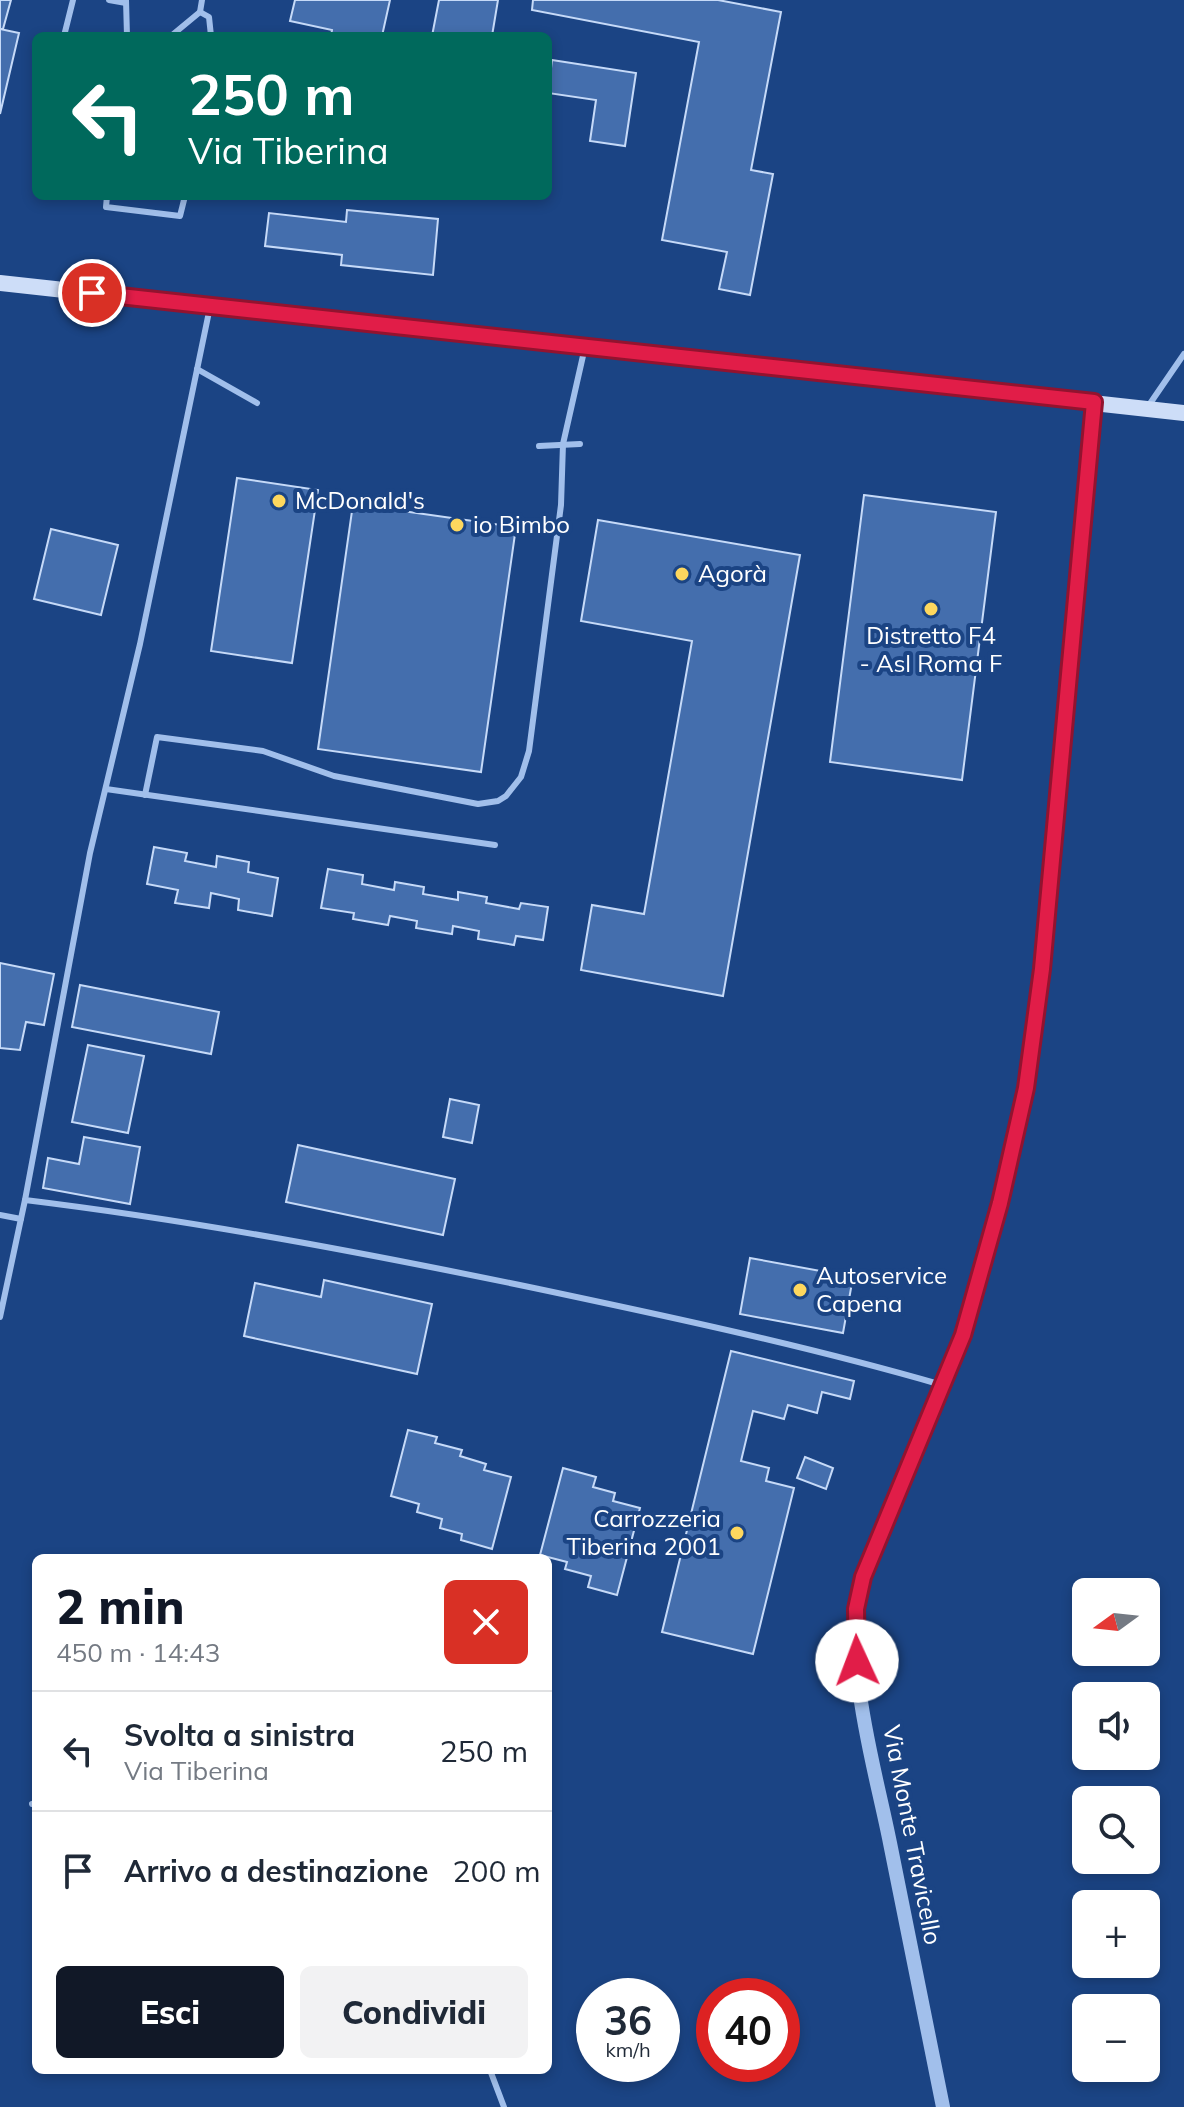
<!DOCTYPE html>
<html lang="it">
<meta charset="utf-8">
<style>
:root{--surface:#fff;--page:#f2f2f3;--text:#1f2937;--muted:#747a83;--line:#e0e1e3;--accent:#111827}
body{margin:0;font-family:Mulish,sans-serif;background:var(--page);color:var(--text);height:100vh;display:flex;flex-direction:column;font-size:30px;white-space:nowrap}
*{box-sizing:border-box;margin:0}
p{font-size:26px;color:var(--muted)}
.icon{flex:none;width:44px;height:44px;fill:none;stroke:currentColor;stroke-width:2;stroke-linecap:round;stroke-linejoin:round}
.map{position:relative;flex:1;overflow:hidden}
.sheet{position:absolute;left:32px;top:1554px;width:520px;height:520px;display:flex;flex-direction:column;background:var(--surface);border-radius:12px;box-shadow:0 4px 12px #0003}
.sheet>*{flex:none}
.guide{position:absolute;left:32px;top:32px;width:520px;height:168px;border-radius:12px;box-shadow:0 4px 12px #0003;background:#00695c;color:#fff;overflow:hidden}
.needle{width:52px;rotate:255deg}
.fabs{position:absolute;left:1072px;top:1578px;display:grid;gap:16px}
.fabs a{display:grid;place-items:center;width:88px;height:88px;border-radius:12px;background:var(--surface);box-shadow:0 4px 12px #0003;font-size:40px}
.speed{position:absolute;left:576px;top:1978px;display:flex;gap:16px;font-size:40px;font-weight:700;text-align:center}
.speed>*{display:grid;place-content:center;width:104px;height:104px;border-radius:50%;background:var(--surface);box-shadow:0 4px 12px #0003;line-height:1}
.speed small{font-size:20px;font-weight:400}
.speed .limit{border:12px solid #d22;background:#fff;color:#111}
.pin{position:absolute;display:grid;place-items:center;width:68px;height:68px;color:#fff;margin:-34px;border:4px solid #fff;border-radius:50%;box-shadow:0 2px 8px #0007}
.me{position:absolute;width:88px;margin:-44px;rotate:358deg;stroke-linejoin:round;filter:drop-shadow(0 0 6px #0008)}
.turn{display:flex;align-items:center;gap:28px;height:168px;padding:0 24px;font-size:36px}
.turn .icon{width:104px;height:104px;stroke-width:2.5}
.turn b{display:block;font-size:56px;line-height:68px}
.round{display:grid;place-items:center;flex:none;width:84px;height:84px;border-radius:12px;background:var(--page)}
.summary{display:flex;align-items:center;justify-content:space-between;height:136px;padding:0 24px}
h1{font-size:48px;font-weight:800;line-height:60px;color:var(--accent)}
.button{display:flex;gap:16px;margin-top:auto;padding:16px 24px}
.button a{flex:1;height:92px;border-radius:12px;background:var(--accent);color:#fff;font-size:32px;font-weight:800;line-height:92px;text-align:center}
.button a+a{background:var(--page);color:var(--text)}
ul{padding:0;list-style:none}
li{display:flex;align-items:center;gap:24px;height:120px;padding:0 24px;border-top:2px solid var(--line)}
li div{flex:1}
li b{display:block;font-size:30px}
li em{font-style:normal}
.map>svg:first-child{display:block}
</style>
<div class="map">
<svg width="1184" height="2107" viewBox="0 0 1184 2107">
<rect width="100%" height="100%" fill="#1b4484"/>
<g fill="#446ead" stroke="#c6daf8" stroke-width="2">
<polygon points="0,0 11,0 3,29 0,29"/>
<polygon points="295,0 390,0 382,36 331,36 332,30 290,21"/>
<polygon points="439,0 498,0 492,36 432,36"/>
<polygon points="533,0 718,0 781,12 751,170 773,174 750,295 719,289 727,252 662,240 699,42 532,10"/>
<polygon points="0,29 19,33 0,114"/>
<polygon points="552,60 636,73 625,146 590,141 596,100 548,93"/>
<polygon points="347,210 438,219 433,275 341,265 342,255 265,246 269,213 346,222"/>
<polygon points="237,478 318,490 292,663 211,651"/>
<polygon points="864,495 996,512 962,780 830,762"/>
<polygon points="353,504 516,527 481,772 318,749"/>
<polygon points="598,520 800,555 723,996 581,970 592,905 644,914 692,641 581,621"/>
<polygon points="51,529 118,545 101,615 34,599"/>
<polygon points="154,847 187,853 185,861 216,867 217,856 249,862 248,872 278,878 272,916 238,910 239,899 211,893 209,908 175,903 178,890 147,884"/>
<polygon points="328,869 363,875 362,884 394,890 395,882 424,887 423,894 458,900 458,892 487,897 486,903 519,909 521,903 548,907 543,940 516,936 514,945 478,939 479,931 453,926 452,934 416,928 417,921 390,916 388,925 353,919 354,913 321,908"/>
<polygon points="0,963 54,974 44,1025 26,1022 20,1050 0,1048"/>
<polygon points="80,985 219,1012 211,1054 72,1027"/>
<polygon points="88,1045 144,1056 128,1133 72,1122"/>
<polygon points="450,1099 479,1105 472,1143 443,1137"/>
<polygon points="84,1137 140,1147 130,1204 43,1188 48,1158 79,1164"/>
<polygon points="298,1145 455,1179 443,1235 286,1202"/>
<polygon points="750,1258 853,1277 843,1333 740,1314"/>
<polygon points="324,1280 432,1304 417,1374 244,1336 255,1283 321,1297"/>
<polygon points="731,1351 854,1381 850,1399 822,1392 817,1413 788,1405 784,1419 753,1411 741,1461 769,1468 766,1481 794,1488 753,1654 662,1632"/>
<polygon points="408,1430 437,1437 435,1443 462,1450 460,1456 486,1464 484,1470 511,1477 492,1549 461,1540 462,1534 440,1528 442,1519 417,1512 419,1504 391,1496"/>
<polygon points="805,1457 833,1468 826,1489 797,1478"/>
<polygon points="563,1468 596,1477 593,1487 615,1493 613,1501 640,1508 617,1595 588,1587 591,1576 565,1569 567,1562 540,1555"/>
</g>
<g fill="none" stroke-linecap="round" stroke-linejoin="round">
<g stroke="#a1bfeb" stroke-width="6">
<polyline points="109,0 126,3"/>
<polyline points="126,0 127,36"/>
<polyline points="200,12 209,17 211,36"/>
<polyline points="64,36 73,0"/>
<polyline points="171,36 200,12 202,0"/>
<polyline points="36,149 36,148"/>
<polyline points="107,196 106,207 180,216 185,196"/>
<path d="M210,307L140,644L90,853L25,1200C197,1221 365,1253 534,1288C671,1317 807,1346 942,1385"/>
<polyline points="197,369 257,403"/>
<polyline points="1149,405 1184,354"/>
<polyline points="539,446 580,444"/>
<polyline points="106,789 495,845"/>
<polyline points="145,795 157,737 263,751 334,776 478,804 498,801 506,796 521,777 529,751 561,505 563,444 585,347"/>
<polyline points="0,1215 21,1219"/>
<polyline points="0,1317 25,1200"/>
<polyline points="32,1804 36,1803"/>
<polyline points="490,2070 504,2107"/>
</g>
<path stroke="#a1bfeb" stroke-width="14" d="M943,2107C926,2019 908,1931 890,1843C873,1758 842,1663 863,1577L963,1335L1000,1203L1026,1088L1042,969L1094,402"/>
<polyline stroke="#cdddf8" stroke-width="16" points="0,283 1184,413"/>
</g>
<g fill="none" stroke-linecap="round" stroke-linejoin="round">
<g stroke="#92132f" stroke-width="20">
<polyline id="route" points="92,293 1094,402 1042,969 1026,1088 1000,1203 963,1335 863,1577 856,1609 857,1661"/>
</g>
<use href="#route" stroke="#e11d48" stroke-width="14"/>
</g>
<g fill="#fdd75e" stroke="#1b4484" stroke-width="3">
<circle cx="279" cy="501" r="8"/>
<circle cx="457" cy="525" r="8"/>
<circle cx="682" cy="574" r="8"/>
<circle cx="931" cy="609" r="8"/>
<circle cx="800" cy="1290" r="8"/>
<circle cx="737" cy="1533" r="8"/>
</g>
<g text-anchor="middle" stroke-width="8" stroke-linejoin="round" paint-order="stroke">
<g font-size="24" fill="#fff" stroke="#1b4484" text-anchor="start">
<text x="295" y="509">McDonald's</text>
<text x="473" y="533">io Bimbo</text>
<text x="698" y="582">Agorà</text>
<text x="931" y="644" text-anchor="middle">Distretto F4<tspan x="931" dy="28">- Asl Roma F</tspan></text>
<text x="816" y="1284">Autoservice<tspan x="816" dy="28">Capena</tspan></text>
<text x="721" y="1527" text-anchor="end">Carrozzeria<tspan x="721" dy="28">Tiberina 2001</tspan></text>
</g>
<g font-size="24" fill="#fff" stroke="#1b4484">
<text transform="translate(912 1835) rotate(79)" y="8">Via Monte Travicello</text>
</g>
</g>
</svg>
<div class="fabs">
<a><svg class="needle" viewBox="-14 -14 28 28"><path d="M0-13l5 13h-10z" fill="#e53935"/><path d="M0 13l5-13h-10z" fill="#747a83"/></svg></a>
<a><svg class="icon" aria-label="sound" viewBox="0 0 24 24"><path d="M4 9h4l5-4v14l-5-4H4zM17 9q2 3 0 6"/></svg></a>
<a><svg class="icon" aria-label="search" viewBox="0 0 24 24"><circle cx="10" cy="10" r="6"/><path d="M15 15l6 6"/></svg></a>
<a>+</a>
<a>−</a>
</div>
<div class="speed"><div>36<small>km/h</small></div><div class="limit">40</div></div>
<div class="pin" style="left:92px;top:293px;background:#d93025"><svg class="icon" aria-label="arrive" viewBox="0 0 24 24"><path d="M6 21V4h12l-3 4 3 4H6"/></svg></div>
<svg class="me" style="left:857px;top:1661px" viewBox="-20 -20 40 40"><circle r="19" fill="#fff"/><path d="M0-13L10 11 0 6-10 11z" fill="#e11d48"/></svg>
<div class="guide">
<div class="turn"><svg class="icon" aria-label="left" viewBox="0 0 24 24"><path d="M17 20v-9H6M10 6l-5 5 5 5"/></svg><div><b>250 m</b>Via Tiberina</div></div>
</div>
<section class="sheet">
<div class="summary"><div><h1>2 min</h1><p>450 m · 14:43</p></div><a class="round" style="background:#d93025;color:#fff"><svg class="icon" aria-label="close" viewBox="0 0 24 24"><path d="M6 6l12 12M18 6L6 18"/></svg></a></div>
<ul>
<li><svg class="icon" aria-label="left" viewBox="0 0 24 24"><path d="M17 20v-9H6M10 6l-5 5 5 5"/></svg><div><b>Svolta a sinistra</b><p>Via Tiberina</p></div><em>250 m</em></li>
<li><svg class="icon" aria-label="arrive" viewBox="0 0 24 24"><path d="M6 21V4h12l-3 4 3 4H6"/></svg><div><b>Arrivo a destinazione</b></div><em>200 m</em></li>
</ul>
<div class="button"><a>Esci</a><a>Condividi</a></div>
</section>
</div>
